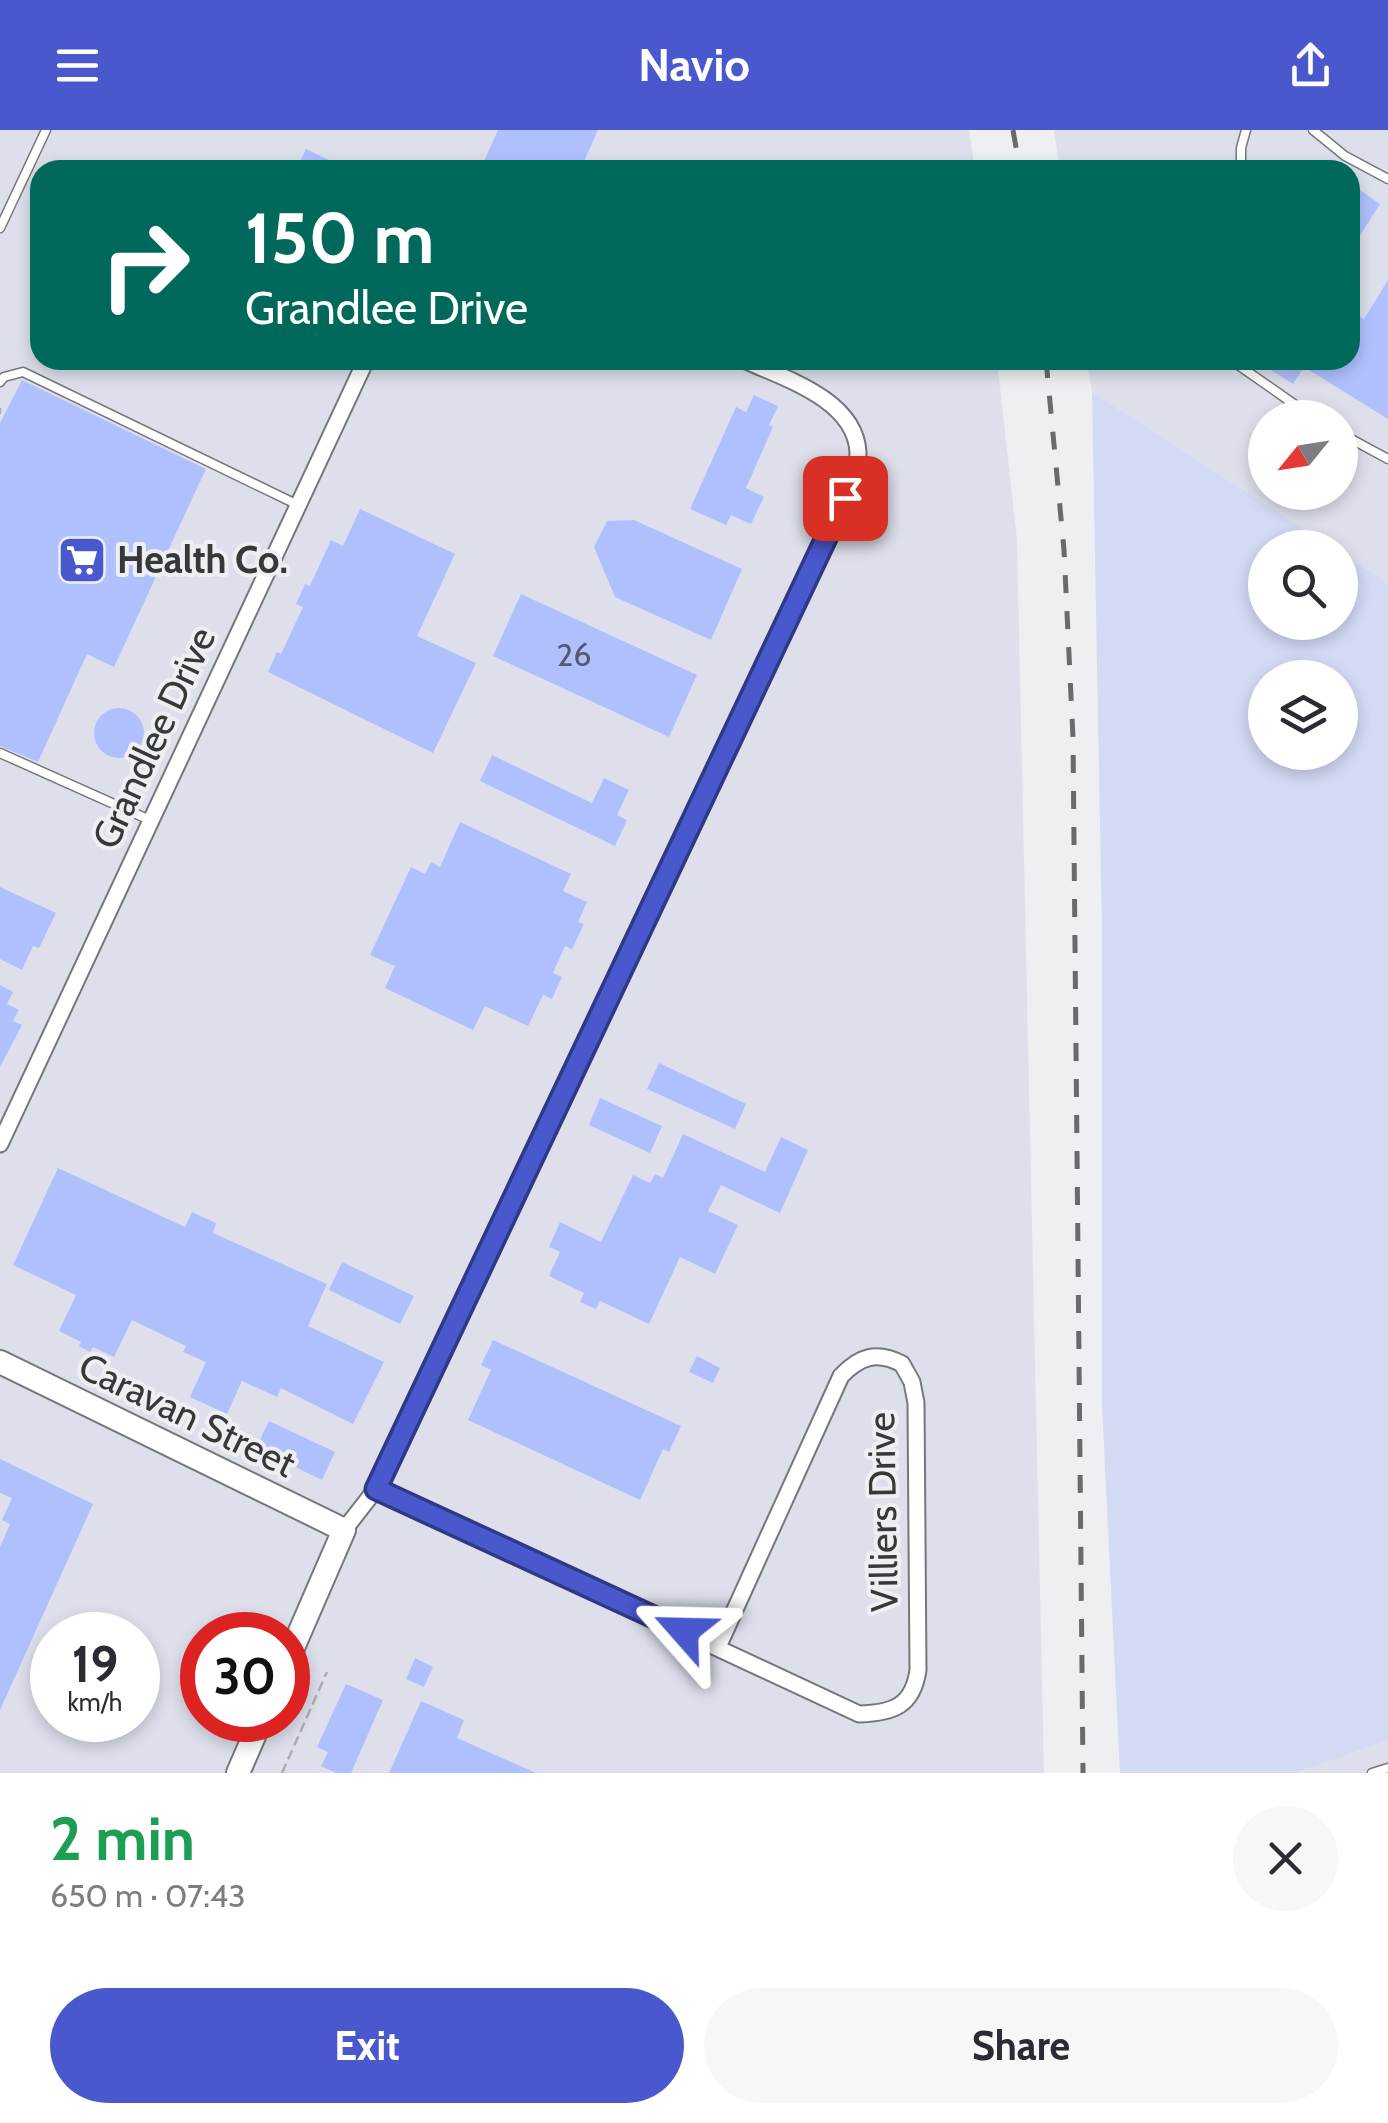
<!DOCTYPE html>
<meta charset="utf-8">
<style>
:root{--surface:#fff;--page:#f7f7f7;--text:#2b2b33;--muted:#7c7c81;--accent:#4958cd}
body{margin:0;font-family:Cabin,sans-serif;background:var(--page);color:var(--text);height:100vh;display:flex;flex-direction:column;font-size:38px;white-space:nowrap}
*{box-sizing:border-box;margin:0}
p{font-size:32px;color:var(--muted)}
.icon{flex:none;width:55px;height:55px;fill:none;stroke:currentColor;stroke-width:2;stroke-linecap:round;stroke-linejoin:round}
.map{position:relative;height:1643px;overflow:hidden}
.panel{display:flex;flex-direction:column;background:var(--surface);flex:1}
.panel>*{flex:none}
.guide{position:absolute;left:30px;top:30px;width:1330px;height:210px;border-radius:30px;box-shadow:0 5px 15px #0003;background:#00695c;color:#fff;overflow:hidden}
.needle{width:65px;rotate:240deg}
.controls{position:absolute;left:1248px;top:270px;display:grid;gap:20px}
.controls a{display:grid;place-items:center;width:110px;height:110px;border-radius:50%;background:var(--surface);box-shadow:0 5px 15px #0003;font-size:50px}
.speed{position:absolute;left:30px;top:1482px;display:flex;gap:20px;font-size:50px;font-weight:700;text-align:center}
.speed>*{display:grid;place-content:center;width:130px;height:130px;border-radius:50%;background:var(--surface);box-shadow:0 5px 15px #0003;line-height:1}
.speed small{font-size:25px;font-weight:400}
.speed .limit{border:15px solid #d22;background:#fff;color:#111}
.pin{position:absolute;display:grid;place-items:center;width:85px;height:85px;color:#fff;margin:-42px;border-radius:20px;box-shadow:0 5px 15px #0006}
.me{position:absolute;width:110px;margin:-55px;rotate:295deg;stroke-linejoin:round;filter:drop-shadow(0 0 8px #0008)}
.turn{display:flex;align-items:center;gap:35px;height:210px;padding:0 50px;font-size:45px}
.turn .icon{width:130px;height:130px;stroke-width:2.5}
.turn b{display:block;font-size:70px;line-height:85px}
.round{display:grid;place-items:center;flex:none;width:105px;height:105px;border-radius:52px;background:var(--page)}
.summary{display:flex;align-items:center;justify-content:space-between;height:170px;padding:0 50px}
h1{font-size:60px;font-weight:700;line-height:75px;color:#1e9e55}
.action{display:flex;gap:20px;margin-top:auto;padding:20px 50px}
.action a{flex:1;height:115px;border-radius:60px;background:var(--accent);color:#fff;font-size:40px;font-weight:700;line-height:115px;text-align:center}
.action a+a{background:var(--page);color:var(--text)}
header{display:flex;justify-content:space-between;align-items:center;height:130px;padding:0 50px;background:var(--accent);color:#fff;font-size:45px;font-weight:700}
.map>svg:first-child{display:block}
</style>
<header><svg class="icon" aria-label="menu" viewBox="0 0 24 24"><path d="M4 6h16M4 12h16M4 18h16"/></svg>Navio<svg class="icon" aria-label="share" viewBox="0 0 24 24"><path d="M12 15V3M7 8l5-5 5 5M5 13v7h14v-7"/></svg></header>
<div class="map">
<svg width="1388" height="1643" viewBox="0 0 1388 1643">
<rect width="100%" height="100%" fill="#eeeff3"/>
<g fill="#dde0eb" fill-rule="evenodd">
<path d="M0,0H969L975,40H40V230H997L1017,410L1044,1643H0ZM52,1505H138V1590H52ZM202,1505H288V1590H202Z"/>
<path d="M1054,0H1388V453L1340,422V418L1332,417L1092,262L1087,230H1350V40H1060ZM1265,288H1340V362H1265Z"/>
<polygon points="1388,1610 1388,1643 1296,1643"/>
</g>
<path fill="#d2daf4" fill-rule="evenodd" d="M1092,262L1332,417L1265,418V492H1340V422L1388,453V1610L1296,1643H1120L1102,1275V802ZM1265,548H1340V622H1265Z"/>
<g fill="#b0c0ff">
<polygon points="498,0 598,0 580,40 480,40"/>
<polygon points="306,19 350,40 296,40"/>
<polygon points="1360,60 1380,74 1359,107 1350,102 1350,75"/>
<polygon points="1388,150 1388,289 1304,237 1293,254 1255,230 1350,230 1350,181 1364,189"/>
<polygon points="22,250 206,339 114,537 87,524 38,632 0,616 0,293"/>
<polygon points="754,265 778,276 769,295 773,297 746,358 764,367 751,394 731,385 726,395 690,379 736,277 746,282"/>
<polygon points="360,379 455,424 417,506 476,533 433,623 268,542 277,522 281,524 303,477 296,474 305,454 310,456 331,410 343,416"/>
<polygon points="634,390 742,439 711,510 615,467 594,417 607,391"/>
<polygon points="521,464 697,545 669,607 493,526"/>
<circle cx="119" cy="603" r="25"/>
<polygon points="492,625 592,673 604,648 629,660 617,685 627,690 615,716 480,651"/>
<polygon points="460,692 571,744 563,761 587,772 578,792 584,794 572,819 565,816 553,843 562,847 552,869 543,865 528,896 485,876 473,900 385,858 395,836 370,825 411,737 425,744 431,732 440,737"/>
<polygon points="0,757 56,783 39,818 33,816 22,840 0,829"/>
<polygon points="0,855 13,862 7,874 19,880 13,891 22,895 0,937"/>
<polygon points="659,933 746,974 735,999 647,959"/>
<polygon points="600,968 662,996 650,1023 589,995"/>
<polygon points="683,1004 765,1042 781,1007 808,1020 780,1083 721,1055 708,1081 738,1095 715,1144 680,1127 649,1194 600,1171 596,1179 580,1172 584,1163 549,1146 560,1122 549,1117 560,1092 601,1112 633,1045 650,1053 655,1044 663,1048"/>
<polygon points="58,1038 185,1097 192,1082 216,1093 213,1103 327,1154 308,1196 384,1232 353,1294 281,1258 277,1267 242,1251 227,1284 190,1267 206,1232 183,1222 186,1216 132,1190 114,1227 93,1217 90,1222 79,1216 81,1212 59,1201 76,1165 13,1135"/>
<polygon points="342,1132 414,1166 400,1194 329,1160"/>
<polygon points="493,1210 681,1296 669,1322 663,1319 640,1370 468,1290 491,1240 481,1235"/>
<polygon points="697,1226 720,1238 713,1253 689,1242"/>
<polygon points="269,1291 335,1322 322,1350 256,1318"/>
<polygon points="0,1329 93,1374 0,1580 0,1417 10,1394 2,1390 12,1368 0,1363"/>
<polygon points="415,1528 433,1537 424,1557 406,1549"/>
<polygon points="346,1554 383,1570 351,1643 336,1643 321,1636 328,1622 317,1617"/>
<polygon points="421,1571 464,1590 457,1608 536,1643 389,1643"/>
</g>
<g fill="none" stroke-linecap="round" stroke-linejoin="round">
<g stroke="#76777a" stroke-width="11">
<g id="lane">
<polyline points="1313,0 1345,26 1388,49"/>
<polyline points="1241,40 1241,18 1246,0"/>
<polyline points="0,98 46,0"/>
<polyline points="1231,230 1314,288"/>
<polyline points="0,252 4,247 23,242 298,375"/>
<polyline points="1340,303 1388,329"/>
<polyline points="0,623 152,691"/>
<polyline points="1372,1643 1388,1638"/>
</g>
</g>
<g stroke="#76777a" stroke-width="19">
<g id="street">
<polyline points="0,1014 366,230"/>
<path d="M376,1359L859,1584C893,1583 913,1576 918,1540L916,1273L912,1252L902,1234C877,1221 860,1226 841,1246L718,1517"/>
<path d="M344,1400L376,1359L845,368C851,353 858,338 858,322C855,269 783,248 744,230"/>
</g>
</g>
<g stroke="#76777a" stroke-width="26">
<g id="secondary">
<polyline points="0,1232 344,1400 288,1529"/>
<polyline points="238,1643 261,1590"/>
</g>
</g>
<g stroke="#adaeb1" stroke-width="2.5" stroke-dasharray="10 5" stroke-linecap="butt">
<polyline points="0,278 0,284"/>
<polyline points="282,1643 327,1542"/>
</g>
<use href="#lane" stroke="#fff" stroke-width="8"/>
<use href="#street" stroke="#fff" stroke-width="15"/>
<use href="#secondary" stroke="#fff" stroke-width="22"/>
<g stroke="#696a6c" stroke-width="5" stroke-dasharray="18 18" stroke-linecap="butt">
<polyline points="1013,0 1020,40"/>
<polyline points="1046,230 1064,420 1073,608 1083,1643"/>
</g>
</g>
<g fill="none" stroke-linecap="round" stroke-linejoin="round">
<g stroke="#2f3985" stroke-width="25">
<polyline id="route" points="684,1501 376,1359 845,368"/>
</g>
<use href="#route" stroke="#4958cd" stroke-width="18"/>
</g>
<defs>
<g id="supermarket-square" transform="scale(2.5)"><rect x="-9" y="-9" width="18" height="18" rx="4" fill="#4958cd" stroke="#eeeff3"/><path d="M-6-5.5h2.5l.6 2H6L4.5 2H-2.5L-4.4-4H-6ZM-1.5 3.2a1.3 1.3 0 1 0 .1 0ZM3 3.2a1.3 1.3 0 1 0 .1 0Z" fill="#fff"/></g>
</defs>
<g fill-rule="evenodd">
<use href="#supermarket-square" x="82" y="430"/>
</g>
<g text-anchor="middle" stroke-width="8" stroke-linejoin="round" paint-order="stroke">
<g font-size="32" fill="#555a6a">
<text x="574" y="536">26</text>
</g>
<g font-size="38" font-weight="bold" fill="#373839" stroke="#eeeff3" text-anchor="start">
<text x="117" y="443">Health Co.</text>
</g>
<g font-size="38" fill="#373839" stroke="#eeeff3">
<text transform="translate(154 608) rotate(-65)" y="13">Grandlee Drive</text>
<text transform="translate(187 1285) rotate(26)" y="13">Caravan Street</text>
<text transform="translate(883 1382) rotate(-91)" y="13">Villiers Drive</text>
</g>
</g>
</svg>
<div class="controls">
<a><svg class="needle" viewBox="-14 -14 28 28"><path d="M0-13l5 13h-10z" fill="#e53935"/><path d="M0 13l5-13h-10z" fill="#7c7c81"/></svg></a>
<a><svg class="icon" aria-label="search" viewBox="0 0 24 24"><circle cx="10" cy="10" r="6"/><path d="M15 15l6 6"/></svg></a>
<a><svg class="icon" aria-label="layers" viewBox="0 0 24 24"><path d="M12 4l9 5-9 5-9-5zM3 14l9 5 9-5"/></svg></a>
</div>
<div class="speed"><div>19<small>km/h</small></div><div class="limit">30</div></div>
<div class="pin" style="left:845px;top:368px;background:#d93025"><svg class="icon" aria-label="arrive" viewBox="0 0 24 24"><path d="M6 21V4h12l-3 4 3 4H6"/></svg></div>
<svg class="me" style="left:684px;top:1501px" viewBox="-20 -20 40 40"><path d="M0-17L14 15 0 8-14 15z" fill="#4958cd" stroke="#fff" stroke-width="4"/></svg>
<div class="guide">
<div class="turn"><svg class="icon" aria-label="right" viewBox="0 0 24 24"><path d="M7 20v-9h11M14 6l5 5-5 5"/></svg><div><b>150 m</b>Grandlee Drive</div></div>
</div>
</div>
<section class="panel">
<div class="summary"><div><h1>2 min</h1><p>650 m · 07:43</p></div><a class="round"><svg class="icon" aria-label="close" viewBox="0 0 24 24"><path d="M6 6l12 12M18 6L6 18"/></svg></a></div>
<div class="action"><a>Exit</a><a>Share</a></div>
</section>
